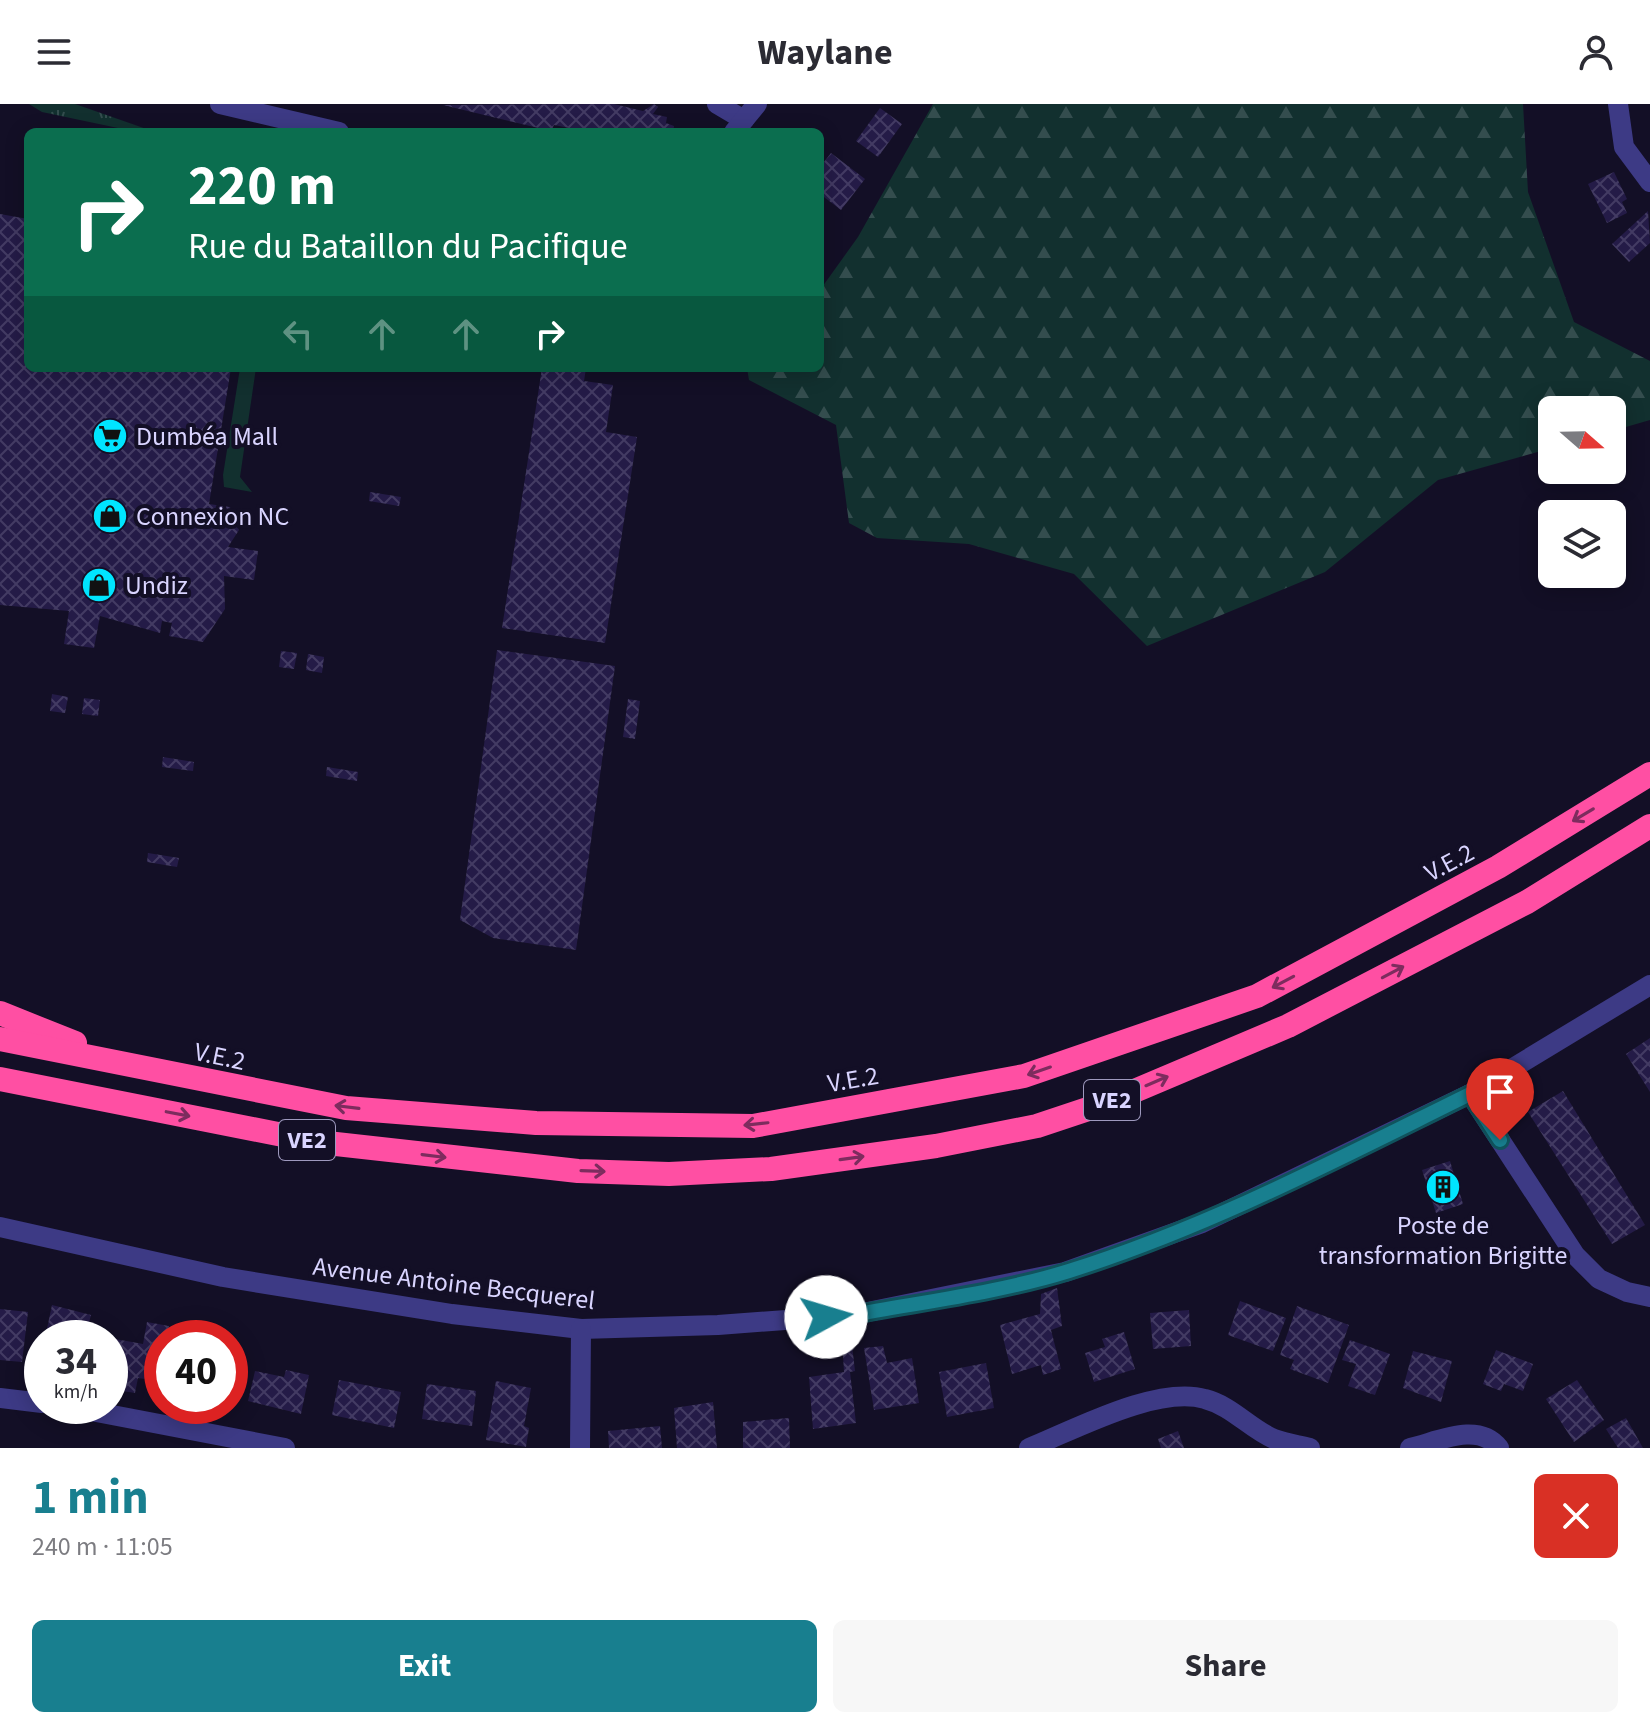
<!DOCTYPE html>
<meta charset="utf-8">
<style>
:root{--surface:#fff;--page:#f7f7f7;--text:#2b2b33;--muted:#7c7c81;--accent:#187f8f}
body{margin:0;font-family:"Source Sans 3",sans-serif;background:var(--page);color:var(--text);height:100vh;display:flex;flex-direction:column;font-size:30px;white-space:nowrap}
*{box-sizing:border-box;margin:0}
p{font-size:26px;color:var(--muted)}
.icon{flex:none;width:44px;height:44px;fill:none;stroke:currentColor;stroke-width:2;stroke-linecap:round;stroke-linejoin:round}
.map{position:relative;height:1344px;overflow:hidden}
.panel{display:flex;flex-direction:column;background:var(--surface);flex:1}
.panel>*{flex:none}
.guide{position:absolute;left:24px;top:24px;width:800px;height:244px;border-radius:12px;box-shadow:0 4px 20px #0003;background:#0b6e4f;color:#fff;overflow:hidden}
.needle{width:52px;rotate:110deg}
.tools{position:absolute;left:1538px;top:292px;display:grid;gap:16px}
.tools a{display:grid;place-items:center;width:88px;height:88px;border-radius:12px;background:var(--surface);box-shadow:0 4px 20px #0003;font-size:40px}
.speed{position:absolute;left:24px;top:1216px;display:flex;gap:16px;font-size:40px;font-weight:700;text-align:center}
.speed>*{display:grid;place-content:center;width:104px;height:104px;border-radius:50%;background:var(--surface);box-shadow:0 4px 20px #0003;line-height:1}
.speed small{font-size:20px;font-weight:400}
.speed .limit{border:12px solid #d22;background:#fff;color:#111}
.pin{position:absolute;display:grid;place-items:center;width:68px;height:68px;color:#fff;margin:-82px -34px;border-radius:50% 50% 50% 0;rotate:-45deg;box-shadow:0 0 8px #0007}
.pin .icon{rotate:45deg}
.me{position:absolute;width:88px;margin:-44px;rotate:84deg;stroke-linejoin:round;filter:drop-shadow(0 0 6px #0008)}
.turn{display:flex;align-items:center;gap:28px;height:168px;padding:0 32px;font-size:36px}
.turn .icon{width:104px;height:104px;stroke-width:2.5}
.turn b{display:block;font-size:56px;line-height:68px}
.lanes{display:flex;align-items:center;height:76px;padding:0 32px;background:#0003;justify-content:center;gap:40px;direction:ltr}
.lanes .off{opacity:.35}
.round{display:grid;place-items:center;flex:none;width:84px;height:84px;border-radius:12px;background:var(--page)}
.summary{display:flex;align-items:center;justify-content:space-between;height:136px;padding:0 32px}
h1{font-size:48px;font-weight:700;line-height:60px;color:var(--accent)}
.button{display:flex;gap:16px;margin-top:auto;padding:16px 32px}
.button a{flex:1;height:92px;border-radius:12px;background:var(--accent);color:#fff;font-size:32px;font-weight:700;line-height:92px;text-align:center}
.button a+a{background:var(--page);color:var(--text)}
header{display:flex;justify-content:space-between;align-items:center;height:104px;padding:0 32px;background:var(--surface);font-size:36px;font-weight:700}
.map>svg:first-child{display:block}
</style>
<header><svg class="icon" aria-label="menu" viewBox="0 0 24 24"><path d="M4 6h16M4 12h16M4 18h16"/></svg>Waylane<svg class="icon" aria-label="person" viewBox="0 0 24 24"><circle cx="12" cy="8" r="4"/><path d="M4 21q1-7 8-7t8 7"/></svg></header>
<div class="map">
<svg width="1650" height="1344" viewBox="0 0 1650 1344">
<defs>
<pattern id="grass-tufts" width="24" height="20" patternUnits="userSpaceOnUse" patternTransform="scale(2)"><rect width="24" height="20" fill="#12302f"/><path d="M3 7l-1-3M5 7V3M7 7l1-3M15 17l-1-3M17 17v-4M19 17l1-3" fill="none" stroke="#344d4e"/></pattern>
<pattern id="forest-firs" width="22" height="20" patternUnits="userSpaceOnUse" patternTransform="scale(2)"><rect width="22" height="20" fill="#12302f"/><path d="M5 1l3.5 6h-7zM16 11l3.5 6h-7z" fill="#344d4e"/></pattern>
<pattern id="building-cross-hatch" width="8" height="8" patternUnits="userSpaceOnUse" patternTransform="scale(2)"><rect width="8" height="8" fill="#241b47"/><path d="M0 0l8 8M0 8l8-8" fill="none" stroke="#433b63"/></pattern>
</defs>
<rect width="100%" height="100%" fill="#130f26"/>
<polygon fill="url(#grass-tufts)" points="29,0 75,0 155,28 137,28 42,8"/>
<polygon fill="url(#forest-firs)" points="933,0 1523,0 1528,88 1574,218 1650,257 1650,316 1612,327 1612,306 1552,306 1552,344 1438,376 1325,468 1147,542 1074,470 969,440 877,434 849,419 836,321 749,276 747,264 820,264 820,186 858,133"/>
<polygon fill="#12302f" points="240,264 256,264 240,373 252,388 224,383 223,371"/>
<g fill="url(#building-cross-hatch)">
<polygon points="614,0 643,7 654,0 658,3 653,10 667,13 666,19 674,22 673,28 589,28 554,21 551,27 443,1"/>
<polygon points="880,4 902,20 878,53 856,37"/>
<polygon points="831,49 865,75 841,106 820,90 820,63"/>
<polygon points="1614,68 1627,95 1622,98 1627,109 1607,119 1588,80"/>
<polygon points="1648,107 1650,139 1629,158 1612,140"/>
<polygon points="0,110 28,115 28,264 231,264 209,400 230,403 239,426 228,443 258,447 254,476 224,472 225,505 203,538 169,532 172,519 162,517 160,529 100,512 94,544 64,540 69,507 0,501"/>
<polygon points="542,264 586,264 584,277 613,281 606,328 637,333 605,539 502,524"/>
<polygon points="370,388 401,393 399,402 369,397"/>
<polygon points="497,546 615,562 576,846 493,834 460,816"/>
<polygon points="281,547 297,549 294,565 279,563"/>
<polygon points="308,550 324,553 322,569 306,566"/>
<polygon points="52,590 68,593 65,609 50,607"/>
<polygon points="84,594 100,596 98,612 82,610"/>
<polygon points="628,595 640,597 635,635 623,633"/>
<polygon points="163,653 194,658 193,667 162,663"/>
<polygon points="327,663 358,668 357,677 326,672"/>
<polygon points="148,749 179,754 177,763 147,758"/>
<polygon points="1650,934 1650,988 1626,950"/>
<polygon points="1563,987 1645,1121 1612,1140 1528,1008"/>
<polygon points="1450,1057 1463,1100 1436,1109 1422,1066"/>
<polygon points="1057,1184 1062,1222 1051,1226 1061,1265 1043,1271 1041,1261 1012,1270 1000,1221 1040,1210 1041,1190"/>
<polygon points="1240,1197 1286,1214 1273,1247 1228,1231"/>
<polygon points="52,1201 91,1211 85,1234 45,1234"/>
<polygon points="1297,1202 1349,1221 1328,1279 1290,1265 1294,1256 1280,1251"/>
<polygon points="0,1205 28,1208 22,1258 0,1256"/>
<polygon points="1189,1206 1191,1242 1153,1245 1150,1209"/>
<polygon points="147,1218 169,1222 167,1234 162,1234 159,1277 138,1274 135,1289 110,1285 110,1234 143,1240"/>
<polygon points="1124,1228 1135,1265 1094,1278 1085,1249 1105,1243 1102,1235"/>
<polygon points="851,1232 855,1267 850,1268 856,1319 813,1325 809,1273 844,1268 842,1234"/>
<polygon points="1350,1236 1390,1250 1375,1291 1348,1282 1356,1260 1342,1256"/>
<polygon points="883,1242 887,1259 912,1254 919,1299 874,1306 864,1244"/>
<polygon points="1496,1246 1533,1260 1523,1287 1504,1280 1501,1287 1483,1280"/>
<polygon points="1413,1247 1452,1257 1441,1298 1403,1284"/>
<polygon points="986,1259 994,1304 947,1313 939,1268"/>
<polygon points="286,1266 309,1271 301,1310 248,1297 255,1267 284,1273"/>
<polygon points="339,1276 401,1288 394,1324 332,1311"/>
<polygon points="1577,1276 1604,1316 1574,1338 1546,1295"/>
<polygon points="496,1277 531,1284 524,1322 529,1324 526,1343 486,1336"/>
<polygon points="427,1280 476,1287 472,1322 422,1315"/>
<polygon points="713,1298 717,1344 677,1344 674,1304"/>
<polygon points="789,1314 790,1344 743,1344 743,1318"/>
<polygon points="1626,1314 1643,1344 1618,1344 1606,1325"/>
<polygon points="660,1322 662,1344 609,1344 608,1327"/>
<polygon points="1178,1327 1184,1344 1161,1344 1158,1335"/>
</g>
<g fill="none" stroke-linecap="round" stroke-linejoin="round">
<g stroke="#3d3a85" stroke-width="20">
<polyline points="220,0 339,28"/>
<polyline points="717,0 744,16"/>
<polyline points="1618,0 1624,43 1650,78"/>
<polyline points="734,28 757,0"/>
<polyline points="1470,990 1575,1151 1599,1175 1627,1188 1650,1193"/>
<polyline points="0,1123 223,1173 452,1210 581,1225 718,1221 853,1211 1065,1168 1202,1119 1470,990 1650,881"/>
<polyline points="0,1294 42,1299"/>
<polyline points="65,1302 285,1344"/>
<polyline points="580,1344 581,1225"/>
<path d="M1029,1344C1074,1326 1157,1281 1205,1295C1232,1302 1249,1324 1274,1335C1285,1339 1298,1341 1310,1344"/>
<path d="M1410,1344C1437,1338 1478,1317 1499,1344"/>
</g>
<g stroke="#ff4fa3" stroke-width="24">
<polyline points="0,909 75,939"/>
<polyline points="0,935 346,1004 536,1019 753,1022 1024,972 1257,892 1498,763 1650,670"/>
<polyline points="0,975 318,1038 578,1067 669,1070 771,1065 936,1042 1037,1022 1106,999 1288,922 1527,798 1650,722"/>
</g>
</g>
<defs><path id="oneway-shaft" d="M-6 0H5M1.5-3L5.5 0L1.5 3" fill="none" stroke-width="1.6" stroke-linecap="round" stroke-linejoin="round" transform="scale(2)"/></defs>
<g stroke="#7d2c5e">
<use href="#oneway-shaft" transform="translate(1583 711) rotate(149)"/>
<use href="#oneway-shaft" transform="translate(1393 868) rotate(-28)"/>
<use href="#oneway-shaft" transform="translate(1283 878) rotate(152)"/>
<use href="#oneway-shaft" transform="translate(1039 967) rotate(161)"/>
<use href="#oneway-shaft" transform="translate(1157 977) rotate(-23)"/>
<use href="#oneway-shaft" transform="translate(347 1003) rotate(-173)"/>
<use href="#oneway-shaft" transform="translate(178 1010) rotate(11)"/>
<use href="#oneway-shaft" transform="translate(756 1020) rotate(174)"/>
<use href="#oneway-shaft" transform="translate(434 1052) rotate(7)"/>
<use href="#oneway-shaft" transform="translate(852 1054) rotate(-8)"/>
<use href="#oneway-shaft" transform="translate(593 1067) rotate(2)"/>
</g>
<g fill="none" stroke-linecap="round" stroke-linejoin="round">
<g stroke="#10535d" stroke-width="20">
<path id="route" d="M826,1213L853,1211C922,1198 1002,1188 1069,1167C1209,1123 1338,1055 1470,990L1500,1036"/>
</g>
<use href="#route" stroke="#187f8f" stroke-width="14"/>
</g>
<defs>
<g id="supermarket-disc" transform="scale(1.8)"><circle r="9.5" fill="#00e5ff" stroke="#130f26"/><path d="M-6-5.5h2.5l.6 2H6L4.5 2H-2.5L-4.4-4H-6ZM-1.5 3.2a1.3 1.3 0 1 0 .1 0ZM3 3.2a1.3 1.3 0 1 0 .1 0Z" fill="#111"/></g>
<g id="shop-disc" transform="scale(1.8)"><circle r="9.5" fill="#00e5ff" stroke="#130f26"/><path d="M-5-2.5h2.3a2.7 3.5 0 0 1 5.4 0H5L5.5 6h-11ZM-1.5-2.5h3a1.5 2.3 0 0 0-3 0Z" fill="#111"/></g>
<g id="building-disc" transform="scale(1.8)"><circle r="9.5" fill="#00e5ff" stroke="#130f26"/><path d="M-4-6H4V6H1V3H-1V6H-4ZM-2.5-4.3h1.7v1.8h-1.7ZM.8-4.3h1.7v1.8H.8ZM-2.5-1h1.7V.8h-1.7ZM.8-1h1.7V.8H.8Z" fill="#111"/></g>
</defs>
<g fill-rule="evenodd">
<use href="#supermarket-disc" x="110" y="332"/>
<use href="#shop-disc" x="110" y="412"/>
<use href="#shop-disc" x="99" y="481"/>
<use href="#building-disc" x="1443" y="1083"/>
</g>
<g text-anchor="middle" stroke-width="8" stroke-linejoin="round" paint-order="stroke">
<g fill="#130f26" stroke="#9e99be" stroke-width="2">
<rect x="1084" y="976" width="56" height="40" rx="6"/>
<rect x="279" y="1016" width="56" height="40" rx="6"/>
</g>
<g font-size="24" font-weight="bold" fill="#d9d4ff">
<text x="1112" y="1004">VE2</text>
<text x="307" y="1044">VE2</text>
</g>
<g font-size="26" fill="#d9d4ff" stroke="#130f26" text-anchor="start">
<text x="136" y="341">Dumbéa Mall</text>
<text x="136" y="421">Connexion NC</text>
<text x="125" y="490">Undiz</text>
<text x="1443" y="1130" text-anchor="middle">Poste de<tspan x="1443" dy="30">transformation Brigitte</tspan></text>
</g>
<g font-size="26" fill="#d9d4ff" stroke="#130f26">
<text transform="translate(1449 758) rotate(-28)" y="9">V.E.2</text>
<text transform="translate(220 952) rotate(12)" y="9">V.E.2</text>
<text transform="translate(853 975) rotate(-10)" y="9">V.E.2</text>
<text transform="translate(454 1179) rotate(7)" y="9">Avenue Antoine Becquerel</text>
</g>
</g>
</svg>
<div class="tools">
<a><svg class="needle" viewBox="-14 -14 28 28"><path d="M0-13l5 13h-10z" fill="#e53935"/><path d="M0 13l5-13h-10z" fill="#7c7c81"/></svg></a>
<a><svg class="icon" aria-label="layers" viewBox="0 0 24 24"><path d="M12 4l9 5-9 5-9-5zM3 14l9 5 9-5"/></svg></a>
</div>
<div class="speed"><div>34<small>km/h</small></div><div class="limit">40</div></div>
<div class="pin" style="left:1500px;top:1036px;background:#d93025"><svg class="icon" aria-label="arrive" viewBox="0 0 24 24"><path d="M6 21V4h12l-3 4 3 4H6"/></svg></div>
<svg class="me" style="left:826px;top:1213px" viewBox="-20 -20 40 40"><circle r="19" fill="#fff"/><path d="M0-13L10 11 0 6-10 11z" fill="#187f8f"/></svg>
<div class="guide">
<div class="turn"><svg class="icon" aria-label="right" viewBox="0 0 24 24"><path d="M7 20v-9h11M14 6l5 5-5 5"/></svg><div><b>220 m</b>Rue du Bataillon du Pacifique</div></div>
<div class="lanes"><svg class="icon off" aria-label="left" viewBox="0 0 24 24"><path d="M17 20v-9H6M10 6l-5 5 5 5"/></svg><svg class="icon off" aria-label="ahead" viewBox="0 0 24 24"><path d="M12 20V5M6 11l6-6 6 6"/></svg><svg class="icon off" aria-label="ahead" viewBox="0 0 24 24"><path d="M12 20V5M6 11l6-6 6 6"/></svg><svg class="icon" aria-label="right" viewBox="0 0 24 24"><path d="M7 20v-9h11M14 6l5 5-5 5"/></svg></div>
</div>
</div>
<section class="panel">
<div class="summary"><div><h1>1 min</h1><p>240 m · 11:05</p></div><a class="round" style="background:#d93025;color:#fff"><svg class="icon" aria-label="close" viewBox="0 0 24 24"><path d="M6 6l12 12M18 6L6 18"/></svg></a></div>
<div class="button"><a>Exit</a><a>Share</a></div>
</section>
